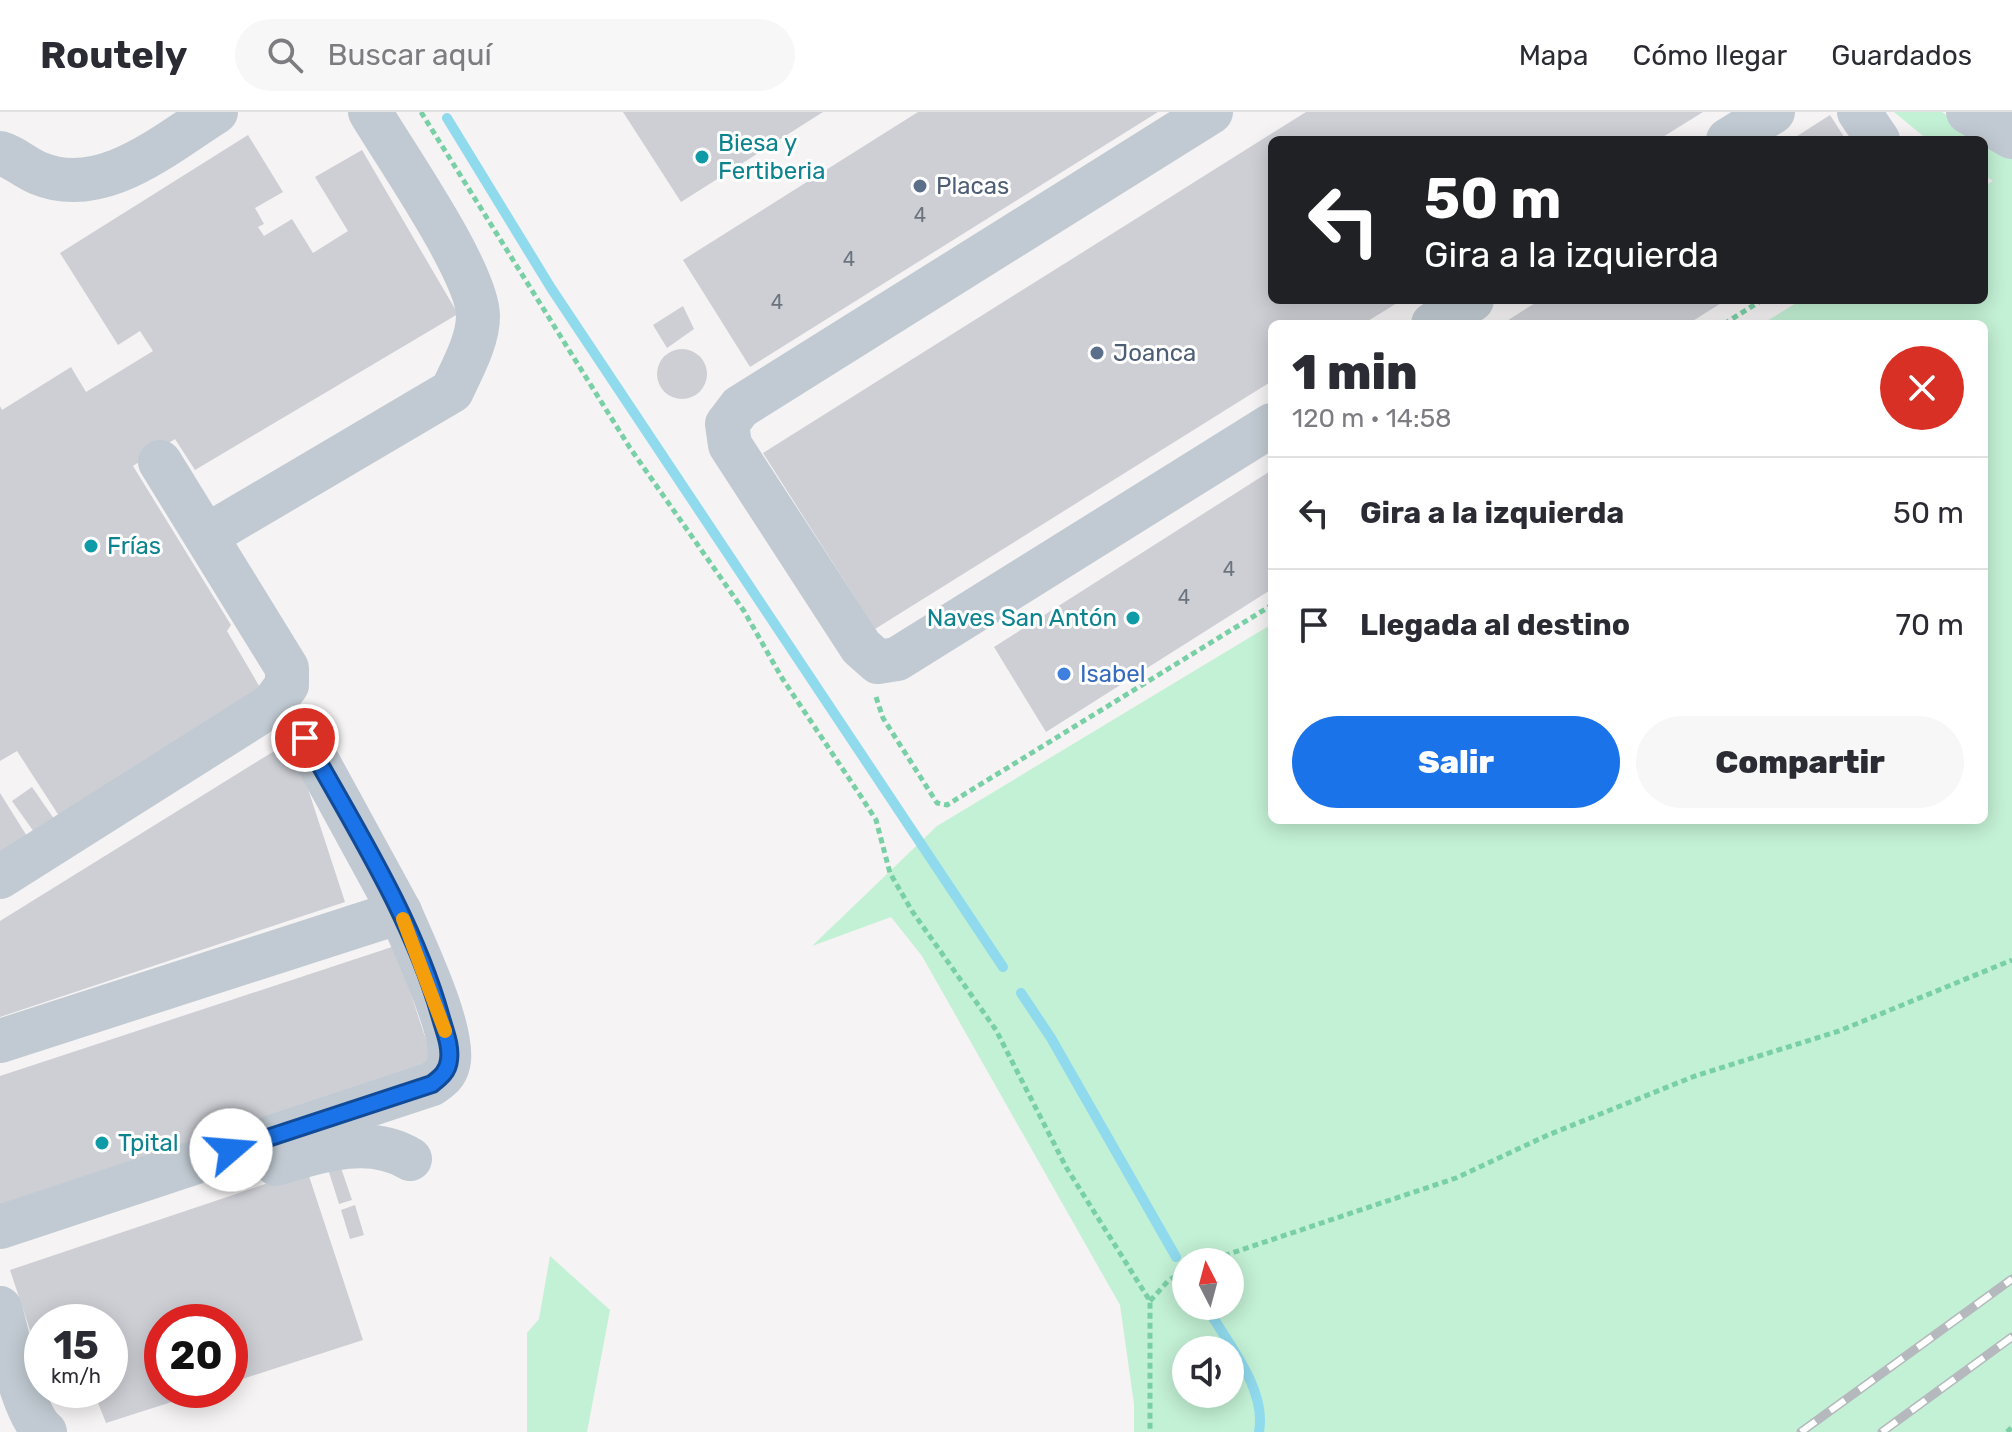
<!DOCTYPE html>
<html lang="es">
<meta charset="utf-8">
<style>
:root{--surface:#fff;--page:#f7f7f7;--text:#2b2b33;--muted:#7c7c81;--line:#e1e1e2;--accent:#1a73e8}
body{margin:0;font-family:Rubik,sans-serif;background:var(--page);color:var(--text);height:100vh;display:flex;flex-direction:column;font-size:30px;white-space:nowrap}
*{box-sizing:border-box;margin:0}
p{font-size:26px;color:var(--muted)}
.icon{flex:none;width:44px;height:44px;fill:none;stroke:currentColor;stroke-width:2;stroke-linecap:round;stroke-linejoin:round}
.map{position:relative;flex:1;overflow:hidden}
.details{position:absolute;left:1268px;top:208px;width:720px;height:504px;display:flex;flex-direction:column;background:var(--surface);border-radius:12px;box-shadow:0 4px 20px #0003}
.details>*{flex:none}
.top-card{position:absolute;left:1268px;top:24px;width:720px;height:168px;border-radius:12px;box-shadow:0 4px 20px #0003;background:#202124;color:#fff;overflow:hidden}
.needle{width:52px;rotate:354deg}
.controls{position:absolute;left:1172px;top:1136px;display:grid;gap:16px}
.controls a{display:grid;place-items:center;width:72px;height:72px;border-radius:50%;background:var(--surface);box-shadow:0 4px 20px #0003;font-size:40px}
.speed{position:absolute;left:24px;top:1192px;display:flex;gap:16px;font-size:40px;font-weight:700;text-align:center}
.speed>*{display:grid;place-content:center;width:104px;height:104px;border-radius:50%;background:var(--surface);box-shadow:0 4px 20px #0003;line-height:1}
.speed small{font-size:20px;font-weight:400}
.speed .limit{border:12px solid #d22;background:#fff;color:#111}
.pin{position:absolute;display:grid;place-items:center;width:68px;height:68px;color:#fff;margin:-34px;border:4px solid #fff;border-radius:50%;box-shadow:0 2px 8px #0007}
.me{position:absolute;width:88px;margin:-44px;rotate:72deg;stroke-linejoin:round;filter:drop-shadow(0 0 6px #0008)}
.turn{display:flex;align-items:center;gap:28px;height:168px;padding:0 24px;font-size:36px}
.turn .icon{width:104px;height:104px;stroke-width:2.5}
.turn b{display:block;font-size:56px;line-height:68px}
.round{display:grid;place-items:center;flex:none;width:84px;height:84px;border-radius:42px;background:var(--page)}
.overview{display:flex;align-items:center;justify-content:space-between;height:136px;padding:0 24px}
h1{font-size:48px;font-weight:800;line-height:60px}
.button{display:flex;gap:16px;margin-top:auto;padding:16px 24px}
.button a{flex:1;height:92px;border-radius:48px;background:var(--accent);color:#fff;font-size:32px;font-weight:800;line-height:92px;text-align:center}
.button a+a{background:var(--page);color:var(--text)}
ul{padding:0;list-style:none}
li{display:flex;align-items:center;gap:24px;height:112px;padding:0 24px;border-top:2px solid var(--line)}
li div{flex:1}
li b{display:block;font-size:30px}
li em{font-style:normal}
header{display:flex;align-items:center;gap:48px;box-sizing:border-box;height:112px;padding:0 40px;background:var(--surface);border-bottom:2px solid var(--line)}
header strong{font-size:38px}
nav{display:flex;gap:44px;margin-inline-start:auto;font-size:28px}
.search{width:560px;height:72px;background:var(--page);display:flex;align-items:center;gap:20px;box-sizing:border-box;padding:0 28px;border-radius:44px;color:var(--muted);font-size:30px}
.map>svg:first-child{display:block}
</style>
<header>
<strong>Routely</strong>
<div class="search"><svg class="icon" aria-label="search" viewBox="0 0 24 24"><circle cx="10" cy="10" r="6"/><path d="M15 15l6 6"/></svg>Buscar aquí</div>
<nav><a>Mapa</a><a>Cómo llegar</a><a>Guardados</a></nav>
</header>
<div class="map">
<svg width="2012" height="1320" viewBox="0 0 2012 1320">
<rect width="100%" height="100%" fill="#f5f3f3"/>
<g fill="#c3f1d5" fill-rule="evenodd">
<polygon points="1894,0 1942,0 1982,28 1928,28"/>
<path d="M1984,30L2012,46V1320H1134V1292L1120,1193L922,844L891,805L812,834L937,714L1272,512V708H1984V212H1762L1801,188H1984V74L1993,69L1984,63ZM1186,1150H1230V1194H1186ZM1186,1238H1230V1282H1186Z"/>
<polygon points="550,1144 610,1198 587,1320 527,1320 527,1221 539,1207"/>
</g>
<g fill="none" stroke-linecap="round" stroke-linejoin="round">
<g stroke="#90daee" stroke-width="10">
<polyline points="447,6 551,176 1003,855"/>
<polyline points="1021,881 1051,926 1176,1145"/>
<path d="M1206,1194C1227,1231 1267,1276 1259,1320"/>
</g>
</g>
<g fill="#cdcfd5">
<polygon points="623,0 823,0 681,90"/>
<polygon points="918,0 1158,0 750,255 683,148"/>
<polygon points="1306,0 1703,0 1658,28 1272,28 1272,188 1402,188 1363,212 1272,212 1272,269 875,517 763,341"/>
<polygon points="1830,3 1846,28 1791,28"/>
<polygon points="248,23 283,80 255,96 264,112 258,115 264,124 292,107 313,141 348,119 315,65 362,38 458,202 195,358 175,327 133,354 231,513 227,519 265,584 63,710 17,639 0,649 0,294 2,298 71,255 86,280 153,239 140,219 118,233 60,141"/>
<polygon points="1540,188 1726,188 1688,212 1502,212"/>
<polygon points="683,194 694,217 667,236 653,213"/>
<circle cx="682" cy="262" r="25"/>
<polygon points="1272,358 1272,477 1046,620 994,535"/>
<polygon points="292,628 345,790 0,905 0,809"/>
<polygon points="32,675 59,714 39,727 12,689"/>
<polygon points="0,681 30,729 0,748"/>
<polygon points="395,834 435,955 0,1098 0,964"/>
<polygon points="340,1053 352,1088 339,1092 328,1057"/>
<polygon points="307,1058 363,1228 230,1271 230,1210 162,1210 162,1278 206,1279 106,1311 93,1278 110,1278 110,1210 42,1210 42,1240 38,1242 10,1158"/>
<polygon points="355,1093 364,1123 350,1127 341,1098"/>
</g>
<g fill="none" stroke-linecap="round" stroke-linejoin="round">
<g stroke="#7ad0a6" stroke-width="5" stroke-dasharray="6 4" stroke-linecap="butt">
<polyline points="421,0 630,336 744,499 782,566 862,686 876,708 890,761 912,799 996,918 1066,1055 1150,1189 1150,1320"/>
<polyline points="1724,212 1762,188"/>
<polyline points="876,585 883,606 937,691 947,693 1272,493"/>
<polyline points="1205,1150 1456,1066 1548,1023 1695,964 1839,919 2012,848"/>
<polyline points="1150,1189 1168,1169 1186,1157"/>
<polyline points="2007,1320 2012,1315"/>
</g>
<g stroke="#c1cad2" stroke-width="44">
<polyline points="1211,0 740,295 727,312 730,333 861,535 878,550 897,547 1272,313"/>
<polyline points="1859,0 1878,28"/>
<polyline points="1968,0 2012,25"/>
<polyline points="1728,28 1773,0"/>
<path d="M0,41C14,45 24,55 38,61C102,88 165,32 216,0"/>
<polyline points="1433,212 1472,188"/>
<path d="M206,424L452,279C462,257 478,229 478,204C478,161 395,42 370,0"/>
<polyline points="305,626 400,800"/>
<polyline points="0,765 272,593 287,573 287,556 160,350"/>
<path d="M0,929L400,800C413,831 458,924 448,953C446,962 440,966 432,972L0,1115"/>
<path d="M276,1052C319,1039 369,1022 410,1047"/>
<path d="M0,1196C9,1226 22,1302 45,1320"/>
</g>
<g stroke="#b5b8bd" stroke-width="9">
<g id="rail">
<polyline points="1801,1320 2012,1167"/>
<polyline points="1882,1320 2012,1225"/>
</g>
</g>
<use href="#rail" stroke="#fff" stroke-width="6" stroke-dasharray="18" stroke-linecap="butt"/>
</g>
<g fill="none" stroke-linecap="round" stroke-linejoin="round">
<g stroke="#114b97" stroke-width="20">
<path id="route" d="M231,1038L432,972C441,965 448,959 449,948C451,934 445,920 441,906C413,806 355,716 305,626"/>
</g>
<use href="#route" stroke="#1a73e8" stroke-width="14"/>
<polyline stroke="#f59e0b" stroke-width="14" points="403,807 445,919"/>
</g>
<g fill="#0f9aa8" stroke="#fff" stroke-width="3">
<circle cx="702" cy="45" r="8"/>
<circle cx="91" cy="434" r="8"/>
<circle cx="1133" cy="506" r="8"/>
<circle cx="102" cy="1031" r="8"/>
</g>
<g fill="#5c6f8a" stroke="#fff" stroke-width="3">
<circle cx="920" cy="74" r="8"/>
<circle cx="1097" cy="241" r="8"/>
</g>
<circle fill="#3f7fe0" stroke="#fff" stroke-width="3" cx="1064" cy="562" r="8"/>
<g text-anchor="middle" stroke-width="6" stroke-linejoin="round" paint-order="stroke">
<g font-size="20" fill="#6b747e">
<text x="920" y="110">4</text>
<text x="849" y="154">4</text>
<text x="777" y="197">4</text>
<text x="1229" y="464">4</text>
<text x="1184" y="492">4</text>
</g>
<g font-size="24" fill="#0d838f" stroke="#fff" text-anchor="start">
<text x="718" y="39">Biesa y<tspan x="718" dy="28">Fertiberia</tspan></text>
<text x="107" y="442">Frías</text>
<text x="1117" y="514" text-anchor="end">Naves San Antón</text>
<text x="118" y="1039">Tpital</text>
</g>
<g font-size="24" fill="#4e5e75" stroke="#fff" text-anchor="start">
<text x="936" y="82">Placas</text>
<text x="1113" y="249">Joanca</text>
</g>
<g font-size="24" fill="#366cbe" stroke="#fff" text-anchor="start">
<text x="1080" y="570">Isabel</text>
</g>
</g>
</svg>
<div class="controls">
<a><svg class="needle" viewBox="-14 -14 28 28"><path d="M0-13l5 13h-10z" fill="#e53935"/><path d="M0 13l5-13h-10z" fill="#7c7c81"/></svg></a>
<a><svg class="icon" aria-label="sound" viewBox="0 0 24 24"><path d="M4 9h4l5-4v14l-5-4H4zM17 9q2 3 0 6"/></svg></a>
</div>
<div class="speed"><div>15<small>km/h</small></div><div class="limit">20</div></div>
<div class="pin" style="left:305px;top:626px;background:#d93025"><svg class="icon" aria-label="arrive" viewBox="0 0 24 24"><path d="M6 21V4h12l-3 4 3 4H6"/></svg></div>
<svg class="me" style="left:231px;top:1038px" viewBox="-20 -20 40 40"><circle r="19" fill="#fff"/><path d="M0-13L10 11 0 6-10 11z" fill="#1a73e8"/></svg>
<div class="top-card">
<div class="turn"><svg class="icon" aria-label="left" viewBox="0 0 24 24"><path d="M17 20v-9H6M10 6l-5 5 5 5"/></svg><div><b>50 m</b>Gira a la izquierda</div></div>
</div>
<section class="details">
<div class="overview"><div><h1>1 min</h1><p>120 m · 14:58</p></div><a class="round" style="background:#d93025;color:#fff"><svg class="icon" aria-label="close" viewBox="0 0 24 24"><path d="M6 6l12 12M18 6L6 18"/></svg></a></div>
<ul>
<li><svg class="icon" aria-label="left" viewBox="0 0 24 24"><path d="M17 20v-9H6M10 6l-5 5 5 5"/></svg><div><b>Gira a la izquierda</b></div><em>50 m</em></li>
<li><svg class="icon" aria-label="arrive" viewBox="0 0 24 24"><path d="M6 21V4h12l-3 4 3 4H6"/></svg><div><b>Llegada al destino</b></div><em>70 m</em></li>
</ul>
<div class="button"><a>Salir</a><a>Compartir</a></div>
</section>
</div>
